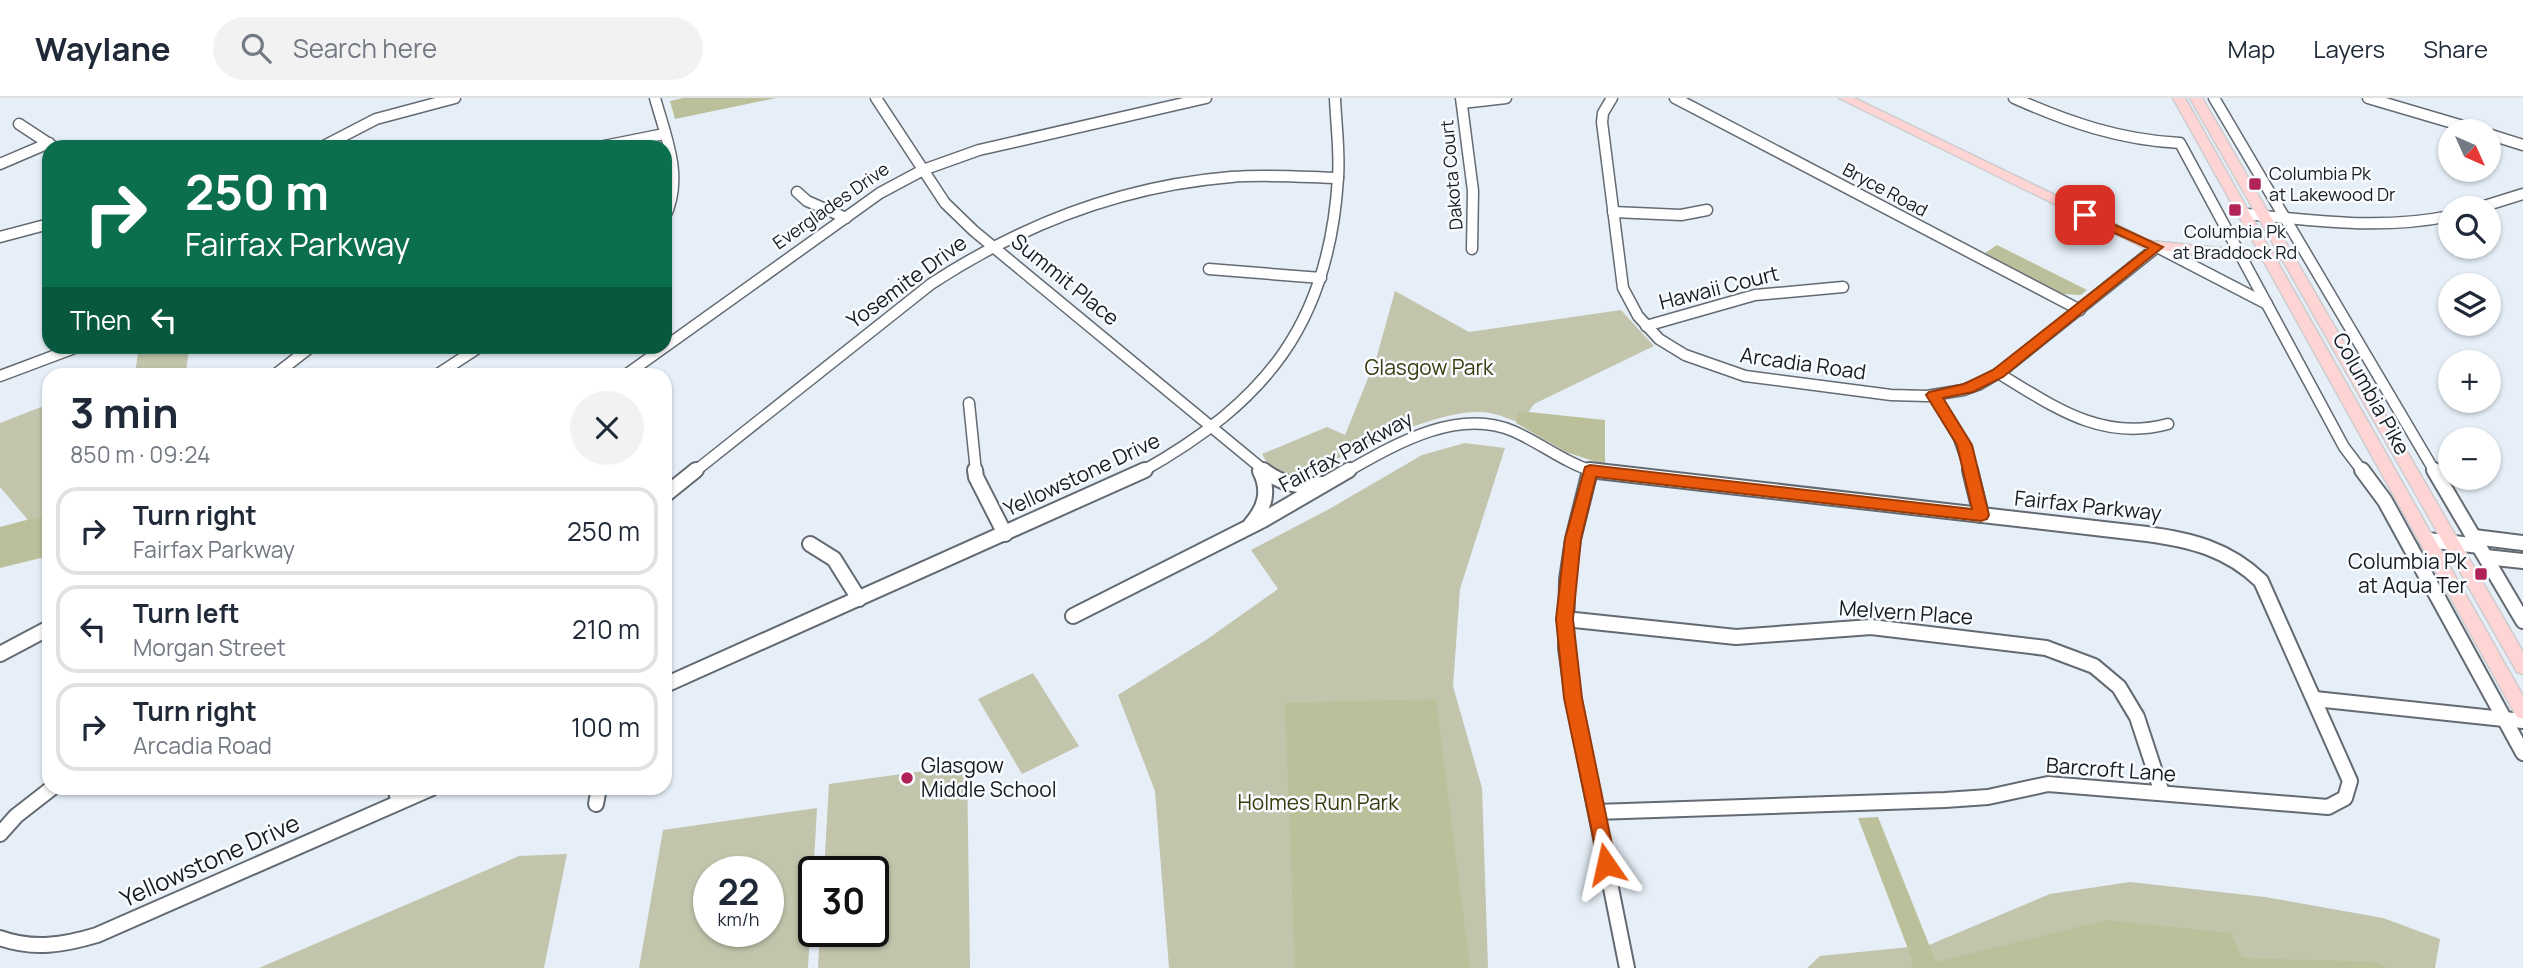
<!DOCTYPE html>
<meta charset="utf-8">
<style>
:root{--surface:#fff;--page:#f2f2f3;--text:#1f2937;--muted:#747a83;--line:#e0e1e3}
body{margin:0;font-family:Manrope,sans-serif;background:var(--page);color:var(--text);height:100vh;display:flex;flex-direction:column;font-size:26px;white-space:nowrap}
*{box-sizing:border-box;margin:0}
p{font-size:23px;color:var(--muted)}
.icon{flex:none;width:38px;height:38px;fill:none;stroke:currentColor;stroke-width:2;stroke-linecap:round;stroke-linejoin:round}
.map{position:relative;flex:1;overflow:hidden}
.sheet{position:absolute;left:42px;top:270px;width:630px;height:427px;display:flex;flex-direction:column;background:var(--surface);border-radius:21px;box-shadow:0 2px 5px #0004}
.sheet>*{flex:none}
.top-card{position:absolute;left:42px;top:42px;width:630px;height:214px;border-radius:21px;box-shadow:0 2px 5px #0004;background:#0b6e4f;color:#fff;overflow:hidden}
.needle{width:46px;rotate:135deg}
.fabs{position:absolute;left:2438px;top:21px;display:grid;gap:14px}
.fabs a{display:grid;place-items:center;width:63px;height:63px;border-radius:50%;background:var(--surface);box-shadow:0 2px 5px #0004;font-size:35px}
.speed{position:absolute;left:693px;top:758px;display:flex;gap:14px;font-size:35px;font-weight:700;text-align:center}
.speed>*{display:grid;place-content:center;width:91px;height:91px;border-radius:50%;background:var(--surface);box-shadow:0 2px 5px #0004;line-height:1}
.speed small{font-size:18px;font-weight:400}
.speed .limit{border:4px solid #111;border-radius:10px;background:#fff;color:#111}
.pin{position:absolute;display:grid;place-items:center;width:60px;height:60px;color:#fff;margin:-30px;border-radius:14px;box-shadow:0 4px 10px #0006}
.me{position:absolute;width:77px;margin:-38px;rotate:349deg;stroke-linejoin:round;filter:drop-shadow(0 0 5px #0008)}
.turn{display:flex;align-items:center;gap:24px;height:147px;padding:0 28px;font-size:32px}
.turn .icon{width:91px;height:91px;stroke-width:2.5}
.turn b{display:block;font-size:49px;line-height:60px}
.then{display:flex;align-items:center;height:66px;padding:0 28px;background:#0003;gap:14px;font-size:26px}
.round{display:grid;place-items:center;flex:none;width:74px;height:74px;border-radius:37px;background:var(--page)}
.head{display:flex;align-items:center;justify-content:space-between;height:119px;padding:0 28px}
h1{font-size:42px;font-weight:700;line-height:52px}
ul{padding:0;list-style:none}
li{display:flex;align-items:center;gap:21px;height:88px;margin:0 14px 10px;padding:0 14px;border:4px solid var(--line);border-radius:21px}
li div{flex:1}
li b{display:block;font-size:26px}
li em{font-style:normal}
header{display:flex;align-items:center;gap:42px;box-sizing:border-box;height:98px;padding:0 35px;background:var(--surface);border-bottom:2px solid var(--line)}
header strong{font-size:33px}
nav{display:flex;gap:38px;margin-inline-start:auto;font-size:24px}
.search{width:490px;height:63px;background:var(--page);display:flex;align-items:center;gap:18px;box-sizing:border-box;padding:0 24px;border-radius:38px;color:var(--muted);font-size:26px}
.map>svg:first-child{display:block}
</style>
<header>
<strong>Waylane</strong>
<div class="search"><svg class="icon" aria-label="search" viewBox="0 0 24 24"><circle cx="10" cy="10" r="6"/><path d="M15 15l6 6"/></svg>Search here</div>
<nav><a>Map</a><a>Layers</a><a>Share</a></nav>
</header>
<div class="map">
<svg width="2523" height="870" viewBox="0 0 2523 870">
<rect width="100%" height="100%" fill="#e6eff8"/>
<g fill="#c2c4ac" fill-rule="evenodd">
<path d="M1395,193L1469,234L1621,212L1654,248L1534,306L1521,325C1511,322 1501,317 1490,315C1441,305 1328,366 1280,388L1262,356L1327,329L1345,337L1377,258Z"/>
<polygon points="139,248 189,249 186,276 135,276"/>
<polygon points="49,306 49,416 28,422 0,389 0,325"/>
<polygon points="1465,345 1505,350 1460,491 1453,588 1482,690 1488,870 1169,870 1155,693 1118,597 1206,542 1278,491 1251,452 1331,410 1422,357"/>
<polygon points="1033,575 1079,648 1022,676 978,601"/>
<polygon points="967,667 970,870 818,870 820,833 873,833 873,774 824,773 829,686"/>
<path d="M817,710L808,870H639L663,732ZM709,774H768V833H709Z"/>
<polygon points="567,756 544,870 259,870 519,758"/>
<polygon points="2130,784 2265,799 2383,820 2440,841 2435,870 1807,870 1820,858 1929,847 2050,796"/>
</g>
<g fill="#bcc09a">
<polygon points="683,0 776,0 675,21 670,3"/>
<polygon points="1997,147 2087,192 2081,197 2063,196 1985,155"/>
<polygon points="1519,313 1605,322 1605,367 1566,354 1516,325"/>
<polygon points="49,416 49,458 0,470 0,429"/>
<polygon points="1436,601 1470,870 1295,870 1285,605"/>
<polygon points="1878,719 1936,864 2106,822 2231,835 2242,860 2378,864 2387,870 1910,870 1913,864 1858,720"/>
</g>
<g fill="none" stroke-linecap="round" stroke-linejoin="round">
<g stroke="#636a72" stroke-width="13">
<g id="minor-far1">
<path d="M655,0C666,40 684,79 665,119"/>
<polyline points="876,0 945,105 974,133 1266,374"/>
<polyline points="1461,0 1473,93 1472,151"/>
<polyline points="1612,0 1603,15 1602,24 1623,190 1638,218 1659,241 1685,257 1745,278 1891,297 1927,298 1963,292 1980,286 2002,273 2157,149 2267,206"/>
<polyline points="1675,0 2080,212"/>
<path d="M2014,0C2068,24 2120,42 2180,45L2344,349L2363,374"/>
<polyline points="2214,0 2435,374"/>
<polyline points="2368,0 2480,33"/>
<polyline points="1462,5 1506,0"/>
<polyline points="19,26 54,49"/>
<polyline points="2488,36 2523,47"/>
<polyline points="322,49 376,21 455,0"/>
<polyline points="599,49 664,36"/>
<polyline points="0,66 49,45"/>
<polyline points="797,94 807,103 846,120"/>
<polyline points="2478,110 2523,96"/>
<polyline points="1613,114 1681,117 1707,112"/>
<path d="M2246,116C2315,123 2382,132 2450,118"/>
<polyline points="0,139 49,126"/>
<polyline points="1209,171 1321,180"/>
<polyline points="1646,228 1755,197 1843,189"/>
<path d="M1998,275C2053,308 2101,344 2168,326"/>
<polyline points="276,276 312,248"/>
<polyline points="438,276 481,248"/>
<polyline points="627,276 880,95 923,72 979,52 1206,0"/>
<polyline points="0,278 80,248"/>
<polyline points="1934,297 1959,340 1971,374"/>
<polyline points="969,305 976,374"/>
<path d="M694,374L931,186C1021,127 1122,88 1231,79C1266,76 1302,79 1338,80"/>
<path d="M1141,374C1266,304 1329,226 1338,80C1340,53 1336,27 1335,0"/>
<path d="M1346,374C1394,347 1457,309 1513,333C1541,345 1565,365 1595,374"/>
</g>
</g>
<g stroke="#636a72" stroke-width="18">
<g id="minor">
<polyline points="975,372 976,379 1005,436"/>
<path d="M1263,372C1282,386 1299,390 1322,386"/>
<path d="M1589,372L2147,436C2191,442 2228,451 2261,483L2350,683L2345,700L2328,709L2048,686L1988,699L1945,702L1596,714"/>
<polyline points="1970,372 1981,417"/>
<polyline points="2362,372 2385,403 2523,655"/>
<polyline points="2434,372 2523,523"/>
<polyline points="1590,373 1573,441 1567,481 1566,550 1573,600 1627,870"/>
<polyline points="665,397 696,372"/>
<path d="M1251,426C1265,410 1270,393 1260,373"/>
<polyline points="2474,439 2523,445"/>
<polyline points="2427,442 2480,448"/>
<polyline points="810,446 834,461 859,501"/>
<polyline points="2486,459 2523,463"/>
<polyline points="1073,518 1263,422 1349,372"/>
<polyline points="1565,521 1736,539 1871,529 2046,550 2094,568 2119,589 2137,619 2162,695"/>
<polyline points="0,556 49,530"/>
<polyline points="665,587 1145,372"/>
<polyline points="2315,601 2523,623"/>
<polyline points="395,690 399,704"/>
<polyline points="596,706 599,690"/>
<polyline points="0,736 16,718 52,690"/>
<path d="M0,840C33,852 64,847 97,837L432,690"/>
</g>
</g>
<g stroke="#cccdce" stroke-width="3">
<polygon id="major" points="1839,0 1854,0 2150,143 2259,154 2173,0 2185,0 2272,155 2279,156 2190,0 2202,0 2523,554 2523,576 2517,574 2282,161 2277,163 2523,598 2523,621 2517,619 2263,162 2189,156 2142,149"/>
</g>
<use href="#minor-far1" stroke="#fff" stroke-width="10"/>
<use href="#minor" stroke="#fff" stroke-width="14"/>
<use href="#major" fill="#ffd4d4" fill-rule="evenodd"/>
</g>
<polygon fill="#ea580c" stroke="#983908" stroke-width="2" points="2085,113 2163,149 2003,279 1973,294 1943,300 1972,347 1989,417 1987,421 1981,423 1596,379 1581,441 1573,521 1582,600 1616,766 1613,772 1606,775 1600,772 1564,600 1556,521 1565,441 1585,369 1590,367 1972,411 1957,347 1926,297 1929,294 1964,286 1993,272 2148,150 2081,120 2079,117"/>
<g fill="#b12258" stroke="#f8fbff" stroke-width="2.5">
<rect x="2248" y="79" width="14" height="14" rx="3.5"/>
<rect x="2228" y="105" width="14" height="14" rx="3.5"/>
<rect x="2474" y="469" width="14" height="14" rx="3.5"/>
<circle cx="907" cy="680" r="7"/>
</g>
<g text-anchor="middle" stroke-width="5" stroke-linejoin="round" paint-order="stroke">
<g font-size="18" fill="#191c1f" stroke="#f8fbff" text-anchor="start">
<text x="2269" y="82">Columbia Pk<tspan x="2269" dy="21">at Lakewood Dr</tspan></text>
<text x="2235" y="140" text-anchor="middle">Columbia Pk<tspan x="2235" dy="21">at Braddock Rd</tspan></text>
</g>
<g font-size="18" fill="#191c1f" stroke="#f8fbff">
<text transform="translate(1452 77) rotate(-95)" y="6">Dakota Court</text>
<text transform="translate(1885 92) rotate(28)" y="6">Bryce Road</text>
<text transform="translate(831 108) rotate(-35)" y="6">Everglades Drive</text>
</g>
<g font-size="21" fill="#191c1f" stroke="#f8fbff">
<text transform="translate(1065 182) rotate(39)" y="7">Summit Place</text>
<text transform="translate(907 184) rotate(-36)" y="7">Yosemite Drive</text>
<text transform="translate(1719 190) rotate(-14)" y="7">Hawaii Court</text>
<text transform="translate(1803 266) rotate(8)" y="7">Arcadia Road</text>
<text transform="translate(2371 296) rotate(61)" y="7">Columbia Pike</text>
<text transform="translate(1346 354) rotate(-28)" y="7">Fairfax Parkway</text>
<text transform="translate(1082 377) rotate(-25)" y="7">Yellowstone Drive</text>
<text transform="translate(2088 408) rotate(6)" y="7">Fairfax Parkway</text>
<text transform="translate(1906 515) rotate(4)" y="7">Melvern Place</text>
<text transform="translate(2111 672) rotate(4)" y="7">Barcroft Lane</text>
</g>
<g font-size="21" fill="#3a3c0d" stroke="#f8fbff">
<text x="1429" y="277">Glasgow Park</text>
<text x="1318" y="712">Holmes Run Park</text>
</g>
<g font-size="21" fill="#191c1f" stroke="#f8fbff" text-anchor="end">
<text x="2467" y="471">Columbia Pk<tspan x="2467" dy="24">at Aqua Ter</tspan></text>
<text x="921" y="675" text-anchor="start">Glasgow<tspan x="921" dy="24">Middle School</tspan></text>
</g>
<g font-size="24" fill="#191c1f" stroke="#f8fbff">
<text transform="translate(210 763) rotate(-24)" y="8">Yellowstone Drive</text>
</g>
</g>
</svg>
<div class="fabs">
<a><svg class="needle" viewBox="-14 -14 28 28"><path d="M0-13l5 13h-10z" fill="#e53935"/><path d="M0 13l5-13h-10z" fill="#747a83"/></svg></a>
<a><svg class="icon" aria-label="search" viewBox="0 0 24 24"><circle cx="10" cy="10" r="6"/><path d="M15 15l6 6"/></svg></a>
<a><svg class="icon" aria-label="layers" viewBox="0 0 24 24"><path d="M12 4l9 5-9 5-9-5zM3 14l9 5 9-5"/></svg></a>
<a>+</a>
<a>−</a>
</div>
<div class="speed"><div>22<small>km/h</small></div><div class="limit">30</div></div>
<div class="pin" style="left:2085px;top:117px;background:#d93025"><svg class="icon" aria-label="arrive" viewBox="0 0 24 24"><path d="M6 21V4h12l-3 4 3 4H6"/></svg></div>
<svg class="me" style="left:1606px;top:766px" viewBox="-20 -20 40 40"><path d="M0-17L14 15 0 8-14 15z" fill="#ea580c" stroke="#fff" stroke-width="4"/></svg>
<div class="top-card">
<div class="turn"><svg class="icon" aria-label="right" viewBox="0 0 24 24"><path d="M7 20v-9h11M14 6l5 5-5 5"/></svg><div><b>250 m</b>Fairfax Parkway</div></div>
<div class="then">Then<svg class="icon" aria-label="left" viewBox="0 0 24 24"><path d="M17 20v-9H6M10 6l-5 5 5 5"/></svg></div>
</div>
<section class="sheet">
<div class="head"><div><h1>3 min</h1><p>850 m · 09:24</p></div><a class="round"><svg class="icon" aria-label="close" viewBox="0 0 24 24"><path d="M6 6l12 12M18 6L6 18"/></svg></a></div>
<ul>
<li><svg class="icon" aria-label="right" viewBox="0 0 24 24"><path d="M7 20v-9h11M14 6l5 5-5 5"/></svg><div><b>Turn right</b><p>Fairfax Parkway</p></div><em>250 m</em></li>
<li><svg class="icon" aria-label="left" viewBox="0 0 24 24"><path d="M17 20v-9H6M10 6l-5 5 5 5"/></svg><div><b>Turn left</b><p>Morgan Street</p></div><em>210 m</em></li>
<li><svg class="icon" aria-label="right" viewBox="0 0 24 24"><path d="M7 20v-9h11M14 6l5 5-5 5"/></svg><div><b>Turn right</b><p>Arcadia Road</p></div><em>100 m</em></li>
</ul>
</section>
</div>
